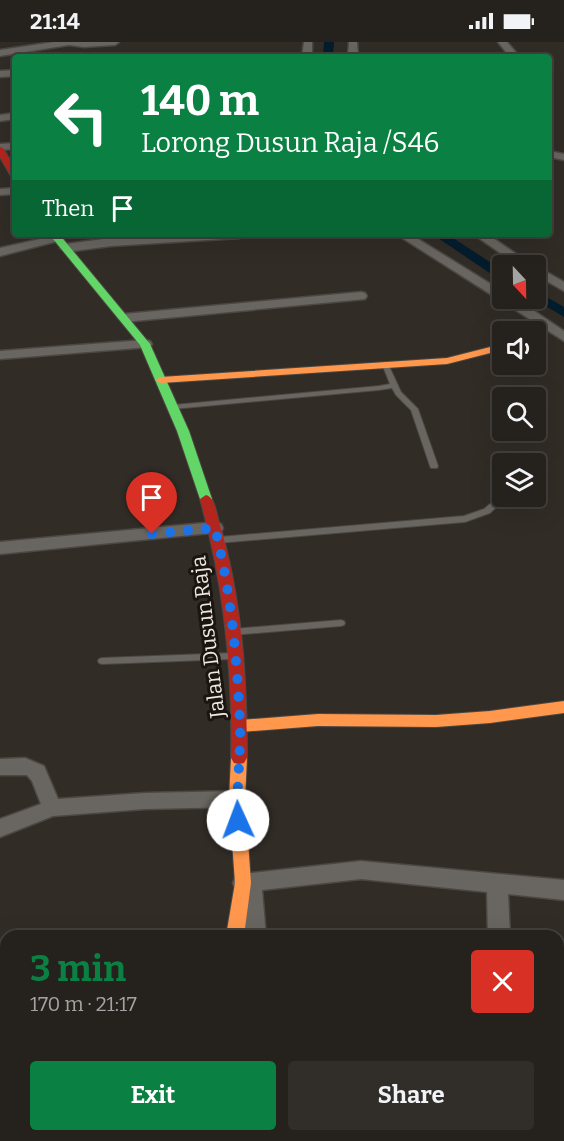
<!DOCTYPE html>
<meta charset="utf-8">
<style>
:root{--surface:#25211c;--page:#312e29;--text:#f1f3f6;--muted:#a3a3a3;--line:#423e3b;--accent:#0b8043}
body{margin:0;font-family:Bitter,serif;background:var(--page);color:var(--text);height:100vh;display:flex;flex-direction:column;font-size:22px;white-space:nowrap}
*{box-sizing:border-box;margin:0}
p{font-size:20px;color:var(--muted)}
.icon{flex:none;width:33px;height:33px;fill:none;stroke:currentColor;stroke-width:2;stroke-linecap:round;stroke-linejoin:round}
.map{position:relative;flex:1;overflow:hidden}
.details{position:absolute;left:0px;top:888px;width:564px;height:212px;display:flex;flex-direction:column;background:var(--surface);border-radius:18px 18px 0 0;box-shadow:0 6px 24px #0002,0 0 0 2px var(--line)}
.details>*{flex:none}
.top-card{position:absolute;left:12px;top:12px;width:540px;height:183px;border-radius:6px;box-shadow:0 6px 24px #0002,0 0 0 2px var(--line);background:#0b8043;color:#fff;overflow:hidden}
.needle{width:39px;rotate:158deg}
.tools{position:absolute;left:492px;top:213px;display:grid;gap:12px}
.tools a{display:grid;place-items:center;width:54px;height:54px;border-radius:6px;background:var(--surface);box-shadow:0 6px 24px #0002,0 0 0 2px var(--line);font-size:30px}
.pin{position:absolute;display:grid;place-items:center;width:51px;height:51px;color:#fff;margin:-62px -26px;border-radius:50% 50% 50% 0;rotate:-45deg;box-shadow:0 0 6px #0007}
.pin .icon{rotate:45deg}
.me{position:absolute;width:66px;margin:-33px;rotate:358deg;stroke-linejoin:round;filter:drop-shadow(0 0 4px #0008)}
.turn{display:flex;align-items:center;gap:21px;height:126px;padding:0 30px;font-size:27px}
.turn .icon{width:78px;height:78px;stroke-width:2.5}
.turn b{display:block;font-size:42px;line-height:51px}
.then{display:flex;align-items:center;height:57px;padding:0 30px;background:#0003;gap:12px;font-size:22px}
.round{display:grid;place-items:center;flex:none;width:63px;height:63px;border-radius:6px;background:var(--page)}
.headline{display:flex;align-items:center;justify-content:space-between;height:102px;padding:0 30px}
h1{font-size:36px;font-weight:700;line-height:45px;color:var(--accent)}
.cta{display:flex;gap:12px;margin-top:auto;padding:12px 30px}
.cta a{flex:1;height:69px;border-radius:6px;background:var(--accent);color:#fff;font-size:24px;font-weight:700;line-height:69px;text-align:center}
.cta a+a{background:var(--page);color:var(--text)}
.status{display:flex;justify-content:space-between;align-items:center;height:42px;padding:0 30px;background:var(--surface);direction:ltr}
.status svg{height:16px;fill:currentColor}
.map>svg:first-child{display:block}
</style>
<div class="status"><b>21:14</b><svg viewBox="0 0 49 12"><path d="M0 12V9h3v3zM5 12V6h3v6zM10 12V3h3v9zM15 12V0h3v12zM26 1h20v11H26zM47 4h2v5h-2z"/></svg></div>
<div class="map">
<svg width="564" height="1099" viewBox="0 0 564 1099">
<rect width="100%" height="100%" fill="#312c26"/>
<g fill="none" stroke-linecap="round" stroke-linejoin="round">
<g fill="#041d2d" fill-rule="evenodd">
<polygon points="324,0 334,0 333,15 323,15"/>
<polygon points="432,192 447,192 502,228 502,237 497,236"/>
<polygon points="536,249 564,265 564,275 532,256 536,256"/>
</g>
<g stroke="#4c4742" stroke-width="2">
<g id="lane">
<polygon points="385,320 388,322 401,350 418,367 438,424 437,426 431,426 430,424 411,368 396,353 392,346 379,348 173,367 170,365 173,363 379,344 390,342 382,322"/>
<polygon points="502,452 502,454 508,454 490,471 465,480 219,501 215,498 219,495 464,474 484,467"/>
<polygon points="341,578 344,579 345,581 344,583 341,584 233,593 230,592 229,590 230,588 233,587"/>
<polygon points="232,611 235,612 236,614 235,616 232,617 102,622 99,621 98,619 99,617 102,616"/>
</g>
</g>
<g stroke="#4c4742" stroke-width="3">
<g id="street">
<polygon points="54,0 119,0 115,3 84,5 69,3 0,14 0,8"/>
<polygon points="304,0 312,0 312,15 302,15"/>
<polygon points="349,0 357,0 358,15 348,15"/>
<polygon points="498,0 507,0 520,15 510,15"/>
<polygon points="263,12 277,15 258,15"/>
<polygon points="15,28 15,34 0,35 0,29"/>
<polygon points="15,71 15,77 0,79 0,73"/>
<polygon points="15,101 15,107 0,108 0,102"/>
<polygon points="549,109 564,112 564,118 549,115"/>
<polygon points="15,146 15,152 0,153 0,147"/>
<polygon points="194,192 246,193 240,196 111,204 66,210 60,206 66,202 111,196"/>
<polygon points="396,192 410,192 502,249 502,256 515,256 564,289 564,299"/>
<polygon points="473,192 487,192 534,224 519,224"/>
<polygon points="58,193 62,194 62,198 0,214 0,206"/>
<polygon points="536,224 564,240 564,249 536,233"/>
<polygon points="361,250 365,251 367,254 365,257 124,280 118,276 124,272"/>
<polygon points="145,298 150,299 152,302 150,305 0,317 0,309"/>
<polygon points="215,480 221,482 223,486 221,490 0,512 0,500"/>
<polygon points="25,716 44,724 58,757 145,751 237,749 244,751 247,757 244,763 237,765 145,767 53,774 0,795 0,777 41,762 32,739 27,733 0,733 0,717"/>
<polygon points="361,819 564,838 564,858 508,852 510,894 488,894 487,850 361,837 262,848 266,894 244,894 242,850 236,848 233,841 236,834 243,832"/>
<polygon points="558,935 564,936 564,958 558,957"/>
<polygon points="558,1080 564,1080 564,1099 549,1099 547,1094 558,1094"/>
<polygon points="258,1094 282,1094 283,1099 259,1099"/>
</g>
</g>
<g stroke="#4c4742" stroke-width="2">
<polygon id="fast" points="49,192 59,192 150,302 189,389 212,457 210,460 206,461 200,457 177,389 140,303"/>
</g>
<g stroke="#4c4742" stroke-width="2">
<g id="slow">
<polygon points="502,302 502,308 447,322 161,341 155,338 161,335 447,316"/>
<polygon points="564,659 564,671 490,681 436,685 318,684 240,690 235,688 232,684 235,680 240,678 318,672 436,673 490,669"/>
<polygon points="239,710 244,711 247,716 245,757 251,841 244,894 226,894 235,841 229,757 231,716 234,711"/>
<polygon points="193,1094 213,1094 212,1099 192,1099"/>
</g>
</g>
<g stroke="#4c4742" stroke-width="2">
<g id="jam">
<polygon points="0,105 3,106 15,126 15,137 12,136 0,115"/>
<path d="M206,453C215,455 216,471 219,480C242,556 247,637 247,716L244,721L239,722L234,721L231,716C233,628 224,542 200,457Z"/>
</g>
</g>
<use href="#lane" fill="#696561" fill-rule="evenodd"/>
<use href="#street" fill="#696561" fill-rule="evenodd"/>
<use href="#fast" fill="#63d668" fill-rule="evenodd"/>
<use href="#slow" fill="#ff974d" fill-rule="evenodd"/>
<use href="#jam" fill="#b3261e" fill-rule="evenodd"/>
</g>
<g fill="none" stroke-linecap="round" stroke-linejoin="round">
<path stroke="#1a73e8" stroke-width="10" stroke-dasharray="0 18" d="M152,492L215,486C231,550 237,616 240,682C241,714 236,746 238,778"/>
</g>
<g text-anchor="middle" stroke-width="6" stroke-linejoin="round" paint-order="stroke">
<g font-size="21" fill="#f0e9e2" stroke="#1a1511">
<text transform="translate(208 595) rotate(-97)" y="7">Jalan Dusun Raja</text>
</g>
</g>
</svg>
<div class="tools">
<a><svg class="needle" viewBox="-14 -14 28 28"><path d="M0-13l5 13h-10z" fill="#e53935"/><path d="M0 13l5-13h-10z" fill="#a3a3a3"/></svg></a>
<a><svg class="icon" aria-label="sound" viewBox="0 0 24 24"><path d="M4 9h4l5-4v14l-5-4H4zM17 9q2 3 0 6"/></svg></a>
<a><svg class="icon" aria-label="search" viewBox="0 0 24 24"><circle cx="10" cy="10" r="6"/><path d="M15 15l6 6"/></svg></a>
<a><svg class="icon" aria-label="layers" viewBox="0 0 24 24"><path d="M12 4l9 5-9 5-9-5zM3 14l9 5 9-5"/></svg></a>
</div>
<div class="pin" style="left:152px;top:492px;background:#d93025"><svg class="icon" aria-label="arrive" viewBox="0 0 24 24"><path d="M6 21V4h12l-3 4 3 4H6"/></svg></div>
<svg class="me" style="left:238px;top:778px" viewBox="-20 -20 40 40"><circle r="19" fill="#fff"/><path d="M0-13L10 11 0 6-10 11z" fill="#1a73e8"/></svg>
<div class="top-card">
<div class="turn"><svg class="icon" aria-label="left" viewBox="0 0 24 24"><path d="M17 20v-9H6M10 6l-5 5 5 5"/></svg><div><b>140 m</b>Lorong Dusun Raja /S46</div></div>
<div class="then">Then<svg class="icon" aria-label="arrive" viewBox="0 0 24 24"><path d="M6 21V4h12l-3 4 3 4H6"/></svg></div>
</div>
<section class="details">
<div class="headline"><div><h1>3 min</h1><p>170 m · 21:17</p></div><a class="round" style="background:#d93025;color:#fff"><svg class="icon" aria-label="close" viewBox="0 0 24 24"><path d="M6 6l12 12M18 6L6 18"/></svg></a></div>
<div class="cta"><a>Exit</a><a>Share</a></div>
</section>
</div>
